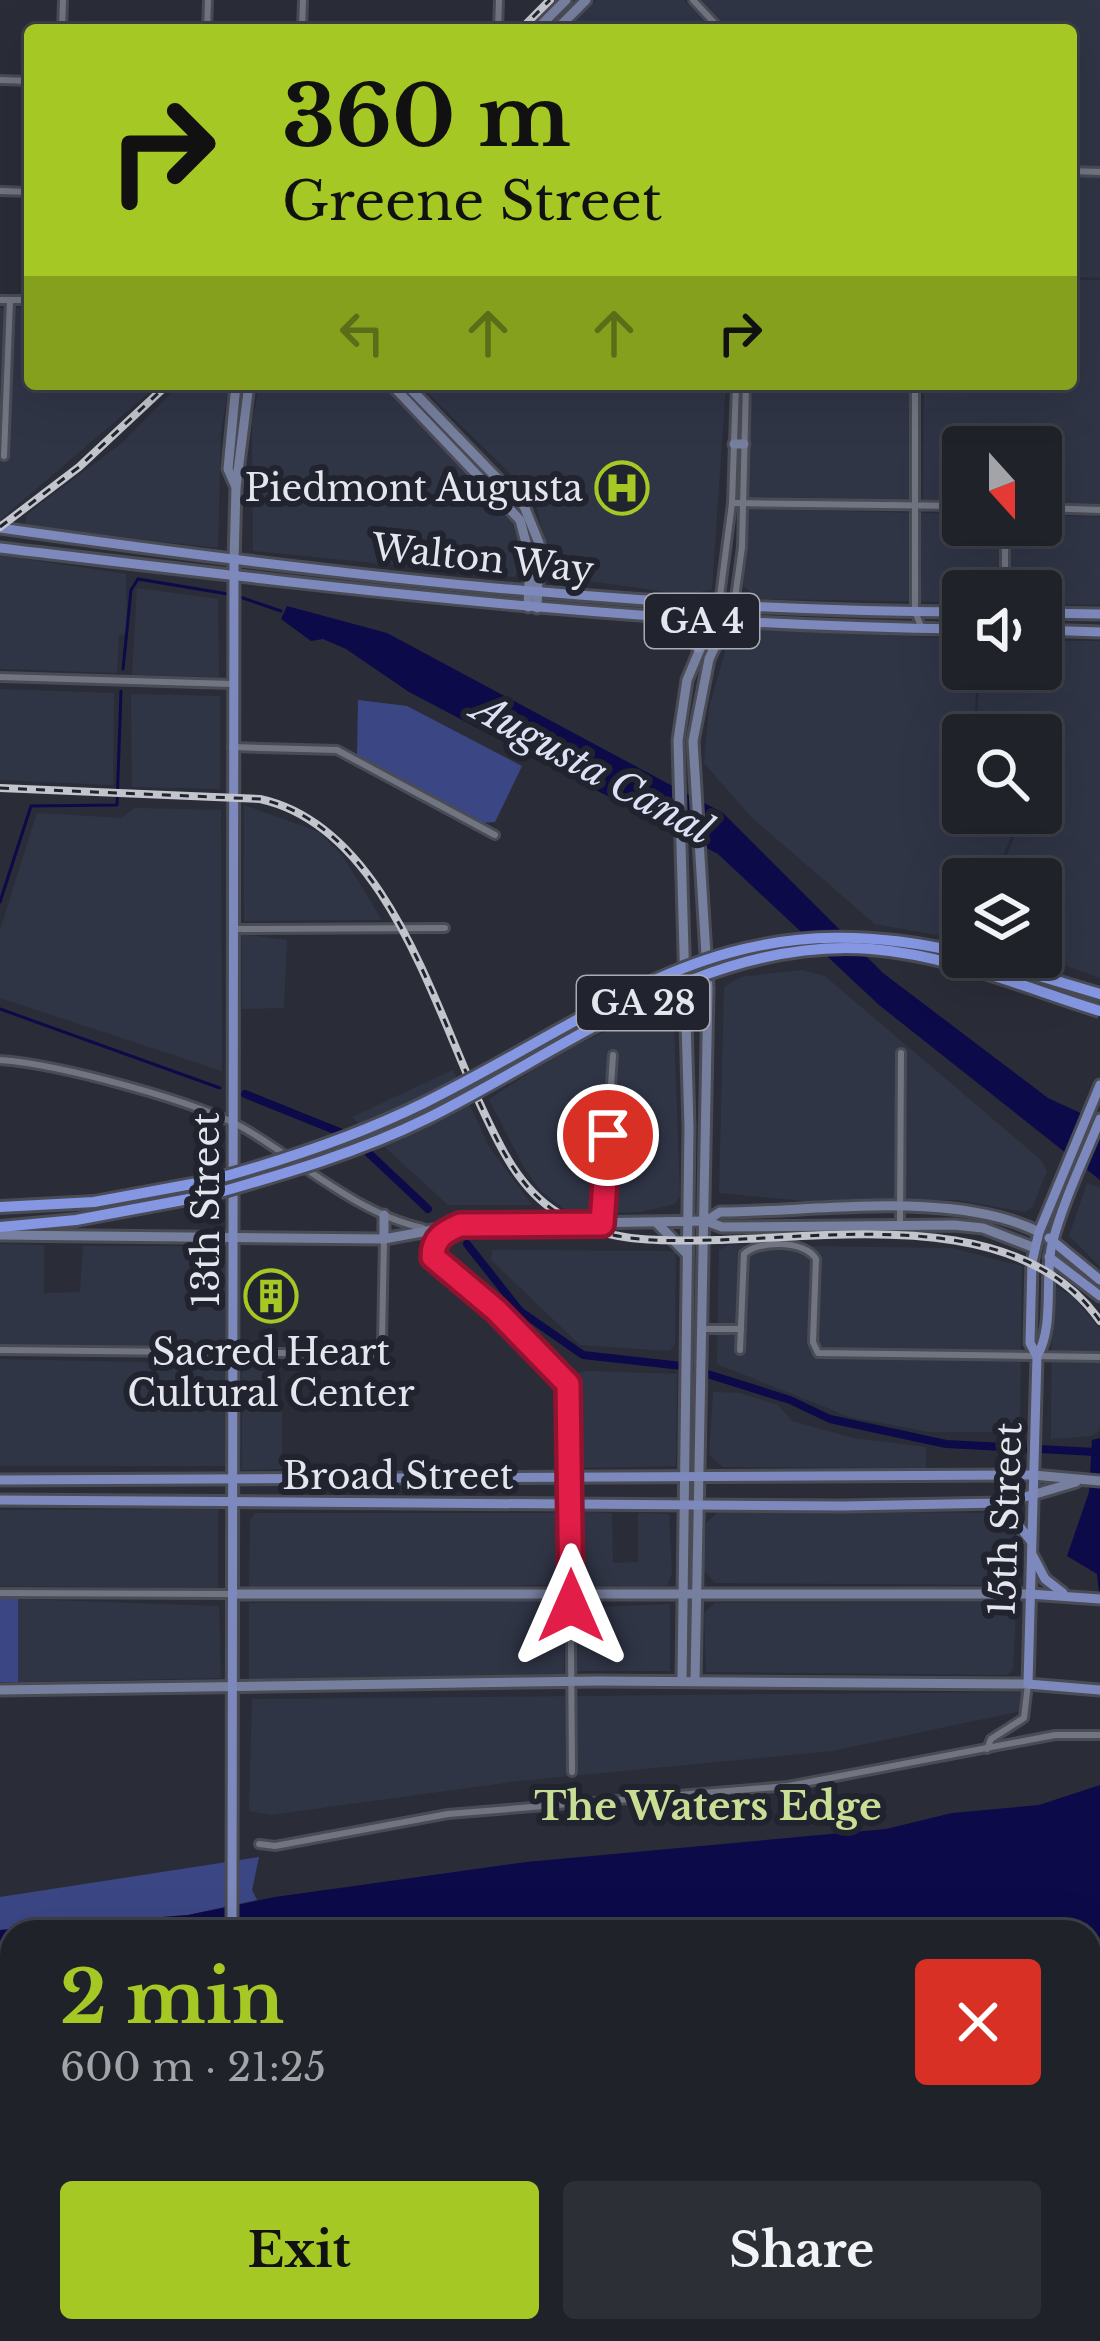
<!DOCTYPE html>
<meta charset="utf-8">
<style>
:root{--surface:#20222a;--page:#2d2f36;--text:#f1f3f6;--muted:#a2a4a8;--line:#3d3f47;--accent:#a5c824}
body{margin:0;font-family:"Libre Baskerville",serif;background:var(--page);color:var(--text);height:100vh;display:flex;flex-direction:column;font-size:45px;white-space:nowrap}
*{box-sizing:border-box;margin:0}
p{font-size:39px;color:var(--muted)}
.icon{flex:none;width:66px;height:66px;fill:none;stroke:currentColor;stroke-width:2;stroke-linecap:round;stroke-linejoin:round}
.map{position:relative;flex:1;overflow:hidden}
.details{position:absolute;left:0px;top:1920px;width:1101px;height:423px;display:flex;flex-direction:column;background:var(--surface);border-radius:36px 36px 0 0;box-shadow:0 12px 48px #0002,0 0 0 3px var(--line)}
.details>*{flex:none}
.guide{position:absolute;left:24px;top:24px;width:1053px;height:366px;border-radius:12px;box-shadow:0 12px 48px #0002,0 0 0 3px var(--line);background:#a5c824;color:#111;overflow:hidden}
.needle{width:78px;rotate:159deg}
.fabs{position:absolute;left:942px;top:426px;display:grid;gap:24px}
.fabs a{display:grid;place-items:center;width:120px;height:120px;border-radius:12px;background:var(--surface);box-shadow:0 12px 48px #0002,0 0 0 3px var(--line);font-size:60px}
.pin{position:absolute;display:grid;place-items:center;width:102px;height:102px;color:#fff;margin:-51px;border:6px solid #fff;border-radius:50%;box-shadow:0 3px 12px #0007}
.me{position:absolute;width:132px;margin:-66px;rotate:0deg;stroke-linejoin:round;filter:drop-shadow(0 0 9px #0008)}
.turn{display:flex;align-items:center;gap:42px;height:252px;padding:0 60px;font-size:54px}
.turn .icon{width:156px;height:156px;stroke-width:2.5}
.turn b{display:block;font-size:84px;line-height:102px}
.lanes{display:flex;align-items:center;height:114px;padding:0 60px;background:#0003;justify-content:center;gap:60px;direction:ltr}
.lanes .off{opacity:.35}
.round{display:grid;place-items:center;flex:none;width:126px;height:126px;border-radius:12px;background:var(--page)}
.summary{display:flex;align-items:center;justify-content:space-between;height:204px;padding:0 60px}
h1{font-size:72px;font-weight:800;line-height:90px;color:var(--accent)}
.primary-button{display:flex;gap:24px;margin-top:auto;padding:24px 60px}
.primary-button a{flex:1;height:138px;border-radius:12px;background:var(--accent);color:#111;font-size:48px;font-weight:800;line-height:138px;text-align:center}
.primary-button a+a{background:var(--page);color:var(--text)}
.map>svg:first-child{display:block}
</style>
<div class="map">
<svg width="1100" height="2341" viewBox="0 0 1100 2341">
<rect width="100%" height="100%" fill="#2a2d38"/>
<g fill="#303546">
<polygon points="596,0 684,0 713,30 566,30"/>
<polygon points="702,0 1100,0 1100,278 1071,277 1071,30 727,30"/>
<polygon points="1071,280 1100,280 1100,504 1041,502 1041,447 963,447 963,500 923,499 924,384 1071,384"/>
<polygon points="0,308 30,309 30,384 159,384 0,520"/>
<polygon points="180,384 229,384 221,432 218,548 25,526 27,514 123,442"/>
<polygon points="259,384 383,384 511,519 522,556 515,577 253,551 252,423"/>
<polygon points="418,384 726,384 712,589 688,595 553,576 537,508 505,468"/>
<polygon points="750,384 919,384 916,509 747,506"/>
<polygon points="747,509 963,514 963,525 1041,525 1041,515 1100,517 1100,605 1041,604 1041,591 963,591 963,602 760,599 743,586"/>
<polygon points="0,555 126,574 127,634 119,635 117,673 0,669"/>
<polygon points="137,588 218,599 219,677 132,675"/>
<polygon points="749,629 963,639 963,669 977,669 974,735 963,735 963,813 1020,813 994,879 963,879 963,940 875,924 751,817 704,763 709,708 726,648 732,635"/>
<polygon points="1041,641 1100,641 1100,978 1041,957 1041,879 997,879 1024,813 1041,813 1041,735 977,735 979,669 1041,669"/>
<polygon points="0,689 114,693 113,785 0,780"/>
<polygon points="131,694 220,696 220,789 132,787"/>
<polygon points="244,805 319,832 344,858 382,920 244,921"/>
<polygon points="135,808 221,810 222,1071 0,998 0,930 37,813 121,818"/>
<polygon points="242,934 287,940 284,1008 242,1009"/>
<polygon points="801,970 825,976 1042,1161 1047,1171 1033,1206 1025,1212 958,1200 805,1201 719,1193 724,987 741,977"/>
<polygon points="673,1000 680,1196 675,1204 641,1212 572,1215 542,1192 524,1168 489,1099 560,1053"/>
<polygon points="453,1070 490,1148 532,1205 448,1205 352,1117"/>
<polygon points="1087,1183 1100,1188 1100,1266 1069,1236"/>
<polygon points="0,1244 44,1245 44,1293 80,1292 83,1246 225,1246 226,1347 0,1345"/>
<polygon points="729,1245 951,1248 1022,1266 1020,1432 929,1432 850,1417 717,1364 719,1250"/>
<polygon points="492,1250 676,1251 675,1344 670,1351 580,1345 491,1260"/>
<polygon points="1052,1285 1072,1296 1100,1329 1100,1430 1092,1436 1051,1439"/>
<polygon points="0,1359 225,1364 229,1466 0,1466"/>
<polygon points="242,1362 267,1362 267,1409 282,1410 282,1469 242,1470"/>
<polygon points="588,1371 677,1374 676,1466 574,1468 573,1374"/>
<polygon points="713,1392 740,1393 778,1405 792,1421 853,1438 926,1447 926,1468 723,1467 709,1455"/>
<polygon points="218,1509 218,1588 0,1586 0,1510"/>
<polygon points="719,1511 1003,1513 1014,1525 1014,1580 1009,1585 715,1583 704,1571 706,1523"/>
<polygon points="581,1512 612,1513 613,1563 638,1562 638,1513 669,1514 672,1573 667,1586 576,1589 575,1515"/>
<polygon points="255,1513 565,1513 565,1585 249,1588 250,1520"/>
<polygon points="18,1599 219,1606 221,1678 18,1682"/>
<polygon points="565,1601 564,1676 249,1681 249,1603"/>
<polygon points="1008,1602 1016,1606 1013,1670 1007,1675 706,1672 704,1613 715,1603"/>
<polygon points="670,1604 670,1671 577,1671 577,1608"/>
<polygon points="1023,1692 1022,1711 832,1751 519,1781 270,1815 249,1811 252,1699"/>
</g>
<g fill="#3b4785">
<polygon points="358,700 407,706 522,766 495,822 481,823 357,755"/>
<rect x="0" y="1599" width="18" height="83"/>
<polygon points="259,1857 252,1890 257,1900 188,1915 0,1930 0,1897"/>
<polygon points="12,2230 12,2331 116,2331 156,2341 0,2341 0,2232"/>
</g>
<g fill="#0c0a49">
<polygon points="287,606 387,633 723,813 883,973 1048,1098 1100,1122 1100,1180 879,1005 718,854 409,692 346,649 323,639 311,641 281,619"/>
<polygon points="1100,1438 1100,1603 1097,1574 1067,1556 1089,1492 1092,1440"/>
<polygon points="1100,1785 1100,2038 1089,2037 1089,1932 12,1932 12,2151 0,2152 0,1930 188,1915 275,1897 526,1862 886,1829 952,1813 1039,1805"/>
</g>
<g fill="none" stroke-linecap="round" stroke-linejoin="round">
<g stroke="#0c0a49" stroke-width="3">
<polyline points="237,596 281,611"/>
<polyline points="123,669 131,590 138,579 228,594"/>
<polyline points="0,902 31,806 117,805 121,691"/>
<polyline points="0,1009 220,1088"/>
</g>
<g stroke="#0c0a49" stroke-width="8">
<polyline points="245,1094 347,1135"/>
<polyline points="359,1144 428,1209"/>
<polyline points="467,1244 520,1311 583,1355 682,1366 790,1400 830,1419 946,1444 1095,1452"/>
</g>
<g stroke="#494b55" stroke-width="12">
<g id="street">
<polyline points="693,0 721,30"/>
<polyline points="62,30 63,0"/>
<polyline points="207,30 208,0"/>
<polyline points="302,30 303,0"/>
<polyline points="498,30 499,0"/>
<polyline points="0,80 30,81"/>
<polyline points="1071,171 1100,172"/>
<polyline points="0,191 30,192"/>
<polyline points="0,300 30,300"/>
<polyline points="915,384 915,611 922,629"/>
<polyline points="4,456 10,300"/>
<polyline points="732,503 963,506"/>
<polyline points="1041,508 1100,510"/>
<polyline points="1005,525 1005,591"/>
<polyline points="719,604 732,503 736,384"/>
<polyline points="734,605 742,547 746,384"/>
<polyline points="0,677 232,684"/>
<polyline points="232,747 337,750 495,835"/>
<polyline points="232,929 445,928"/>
<path d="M0,1060C57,1064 198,1101 247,1130C302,1163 359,1214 423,1228L433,1257L564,1378L569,1392L572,1772"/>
<polyline points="602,1224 613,1055"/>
<polyline points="900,1225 901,1053"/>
<polyline points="704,1329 741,1329"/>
<polyline points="0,1350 373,1354 382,1341 384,1239"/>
<path d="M740,1350L744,1254C759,1240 805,1240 816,1259L813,1342L818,1353L1100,1357"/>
<polyline points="0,1593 230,1594"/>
<polyline points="987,1749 991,1739 1024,1718 1028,1684"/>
<polyline points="259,1844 275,1846 448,1814 788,1786 1055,1735 1100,1735"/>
<polyline points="1089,2075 1100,2075"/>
<polyline points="1089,2206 1100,2205"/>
<polyline points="0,2220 12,2219"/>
<polyline points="1089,2287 1100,2288"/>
<polyline points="157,2331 170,2333"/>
<polyline points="481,2331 482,2341"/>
<polyline points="888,2331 889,2341"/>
<polyline points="214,2335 263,2331 310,2341"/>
<polyline points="337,2341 451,2337"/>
</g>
</g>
<g stroke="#494b55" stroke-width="15">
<g id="secondary">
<polyline points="536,30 566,0"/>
<polyline points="556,30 586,0"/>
<polyline points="391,384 520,520 530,558 528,607"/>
<polyline points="406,384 524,506 539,543 537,608"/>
<polyline points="734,444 744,444"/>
<polyline points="236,487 228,469 236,384"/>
<polyline points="234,561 236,487 249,384"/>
<polyline points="384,1215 384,1239"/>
<path d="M706,1221L720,1212C815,1212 953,1189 1039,1232"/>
<polyline points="657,1223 686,1253"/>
<polyline points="0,1235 384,1239 460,1225 706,1221 722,1227 954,1225 983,1228 1035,1248"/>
<polyline points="433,1257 435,1241 451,1229"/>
<polyline points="1033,1475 1100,1481"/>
<polyline points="1032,1495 1076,1482"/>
<polyline points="235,1594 1030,1594"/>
<polyline points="682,1681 689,1127 678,740 687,680 719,604"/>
<polyline points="695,1681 708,988 693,741 709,659 734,605"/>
<polyline points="0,1690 598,1681 1028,1684"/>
</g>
</g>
<g stroke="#494b55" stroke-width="15">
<g id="primary">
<path d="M0,528C318,573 641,611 963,612"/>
<path d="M0,548C320,586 640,626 963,629"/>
<polyline points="1041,613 1100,614"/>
<polyline points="678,620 698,648"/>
<polyline points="1041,630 1100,632"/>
<path d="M1100,1119C1084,1159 1063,1201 1052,1244C1044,1278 1055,1326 1037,1356L1028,1684L1100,1690"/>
<polyline points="1049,1238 1100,1280"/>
<polyline points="1049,1257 1100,1296"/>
<polyline points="1037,1356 1030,1343 1032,1262 1039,1232 1100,1085"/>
<polyline points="0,1480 1033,1475"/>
<polyline points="0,1500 844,1506 1001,1503 1032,1495"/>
<polyline points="1001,1503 1031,1541"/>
<polyline points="1033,1556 1045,1579 1063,1593"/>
<polyline points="1030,1594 1100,1599"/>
<polyline points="232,1932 234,561"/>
</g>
</g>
<g stroke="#494b55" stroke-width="16">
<g id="highway">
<polyline points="976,957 1100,994"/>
<polyline points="0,1207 94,1202 208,1181"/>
<polyline points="0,1227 76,1220 210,1195"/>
</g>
</g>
<use href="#street" stroke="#717582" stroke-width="6"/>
<use href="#secondary" stroke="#777f9f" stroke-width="9"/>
<use href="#primary" stroke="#7d89bc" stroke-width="9"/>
<use href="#highway" stroke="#8597e3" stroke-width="10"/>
<g stroke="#c3c5cd" stroke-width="8">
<g id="rail">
<polyline points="520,30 550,0"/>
<polyline points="0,527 79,467 168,384"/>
<path d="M0,788L260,799C384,826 432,1000 480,1104C499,1145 518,1188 558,1213C606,1244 663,1241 717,1240C839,1237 1020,1207 1100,1321"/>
</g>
</g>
<use href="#rail" stroke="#21232e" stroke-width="3" stroke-dasharray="9" stroke-linecap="butt"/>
<g stroke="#494b55" stroke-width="15" stroke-linecap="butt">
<polyline id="primary-bridge" points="232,2341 232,2331"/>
</g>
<g stroke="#494b55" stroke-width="16" stroke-linecap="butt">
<g id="highway-bridge">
<path d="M208,1181C282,1161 355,1137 424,1103C624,1003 724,898 963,953"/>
<path d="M210,1195C283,1174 357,1153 426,1119C566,1050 706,936 871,949C949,955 1026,988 1100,1011"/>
</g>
</g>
<use href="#primary-bridge" stroke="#7d89bc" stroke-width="9"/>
<use href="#highway-bridge" stroke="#8597e3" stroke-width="10"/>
</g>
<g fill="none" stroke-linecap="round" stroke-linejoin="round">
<g stroke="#92132f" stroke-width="30">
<path id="route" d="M571,1606L568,1384L496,1310L433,1257C433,1238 444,1232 460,1225L602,1224L608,1135"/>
</g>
<use href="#route" stroke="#e11d48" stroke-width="21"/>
</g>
<defs>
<g id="hospital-ring" transform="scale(2.7)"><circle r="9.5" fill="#21232e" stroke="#a5c824" stroke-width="1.5"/><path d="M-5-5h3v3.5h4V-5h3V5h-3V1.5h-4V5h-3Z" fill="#a5c824"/></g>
<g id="building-ring" transform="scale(2.7)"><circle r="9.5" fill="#21232e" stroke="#a5c824" stroke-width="1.5"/><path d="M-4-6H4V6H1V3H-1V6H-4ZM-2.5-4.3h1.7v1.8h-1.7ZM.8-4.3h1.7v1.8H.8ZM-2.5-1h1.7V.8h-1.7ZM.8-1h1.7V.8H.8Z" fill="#a5c824"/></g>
</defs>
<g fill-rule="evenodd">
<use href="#hospital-ring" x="622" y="488"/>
<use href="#building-ring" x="271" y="1296"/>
</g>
<g text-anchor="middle" stroke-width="12" stroke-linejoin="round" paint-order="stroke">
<g fill="#21232e" stroke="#aaacb4" stroke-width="3">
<rect x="645" y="594" width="114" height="54" rx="9"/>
<rect x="577" y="976" width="132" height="54" rx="9"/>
</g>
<g font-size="33" font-weight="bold" fill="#e4e6ee">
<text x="702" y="633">GA 4</text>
<text x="643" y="1015">GA 28</text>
</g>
<g font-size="36" fill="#e4e6ee" stroke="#21232e" text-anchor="end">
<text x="583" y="501">Piedmont Augusta</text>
<text x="271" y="1365" text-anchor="middle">Sacred Heart<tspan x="271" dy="41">Cultural Center</tspan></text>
</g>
<g font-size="36" fill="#e4e6ee" stroke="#21232e">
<text transform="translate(483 558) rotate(6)" y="13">Walton Way</text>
<text transform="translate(206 1210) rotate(-90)" y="13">13th Street</text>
<text x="398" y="1489">Broad Street</text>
<text transform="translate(1005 1519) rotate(-88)" y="13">15th Street</text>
</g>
<g font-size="39" font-style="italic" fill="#dce1f5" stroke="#21232e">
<text transform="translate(593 769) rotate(29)" y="14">Augusta Canal</text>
</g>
<g font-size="39" font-weight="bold" fill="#c8de94" stroke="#21232e">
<text x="708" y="1820">The Waters Edge</text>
</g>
</g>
</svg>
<div class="fabs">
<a><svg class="needle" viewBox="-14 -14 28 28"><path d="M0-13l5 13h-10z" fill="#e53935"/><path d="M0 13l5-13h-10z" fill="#a2a4a8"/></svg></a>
<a><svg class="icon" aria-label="sound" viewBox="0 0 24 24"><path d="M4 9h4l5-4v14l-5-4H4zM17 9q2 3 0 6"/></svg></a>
<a><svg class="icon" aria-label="search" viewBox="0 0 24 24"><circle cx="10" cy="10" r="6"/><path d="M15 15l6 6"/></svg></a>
<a><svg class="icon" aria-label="layers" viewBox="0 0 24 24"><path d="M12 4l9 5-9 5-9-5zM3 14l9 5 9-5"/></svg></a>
</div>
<div class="pin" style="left:608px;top:1135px;background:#d93025"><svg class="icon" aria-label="arrive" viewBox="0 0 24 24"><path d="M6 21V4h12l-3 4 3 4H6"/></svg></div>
<svg class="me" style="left:571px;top:1606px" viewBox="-20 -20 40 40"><path d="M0-17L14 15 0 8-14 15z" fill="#e11d48" stroke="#fff" stroke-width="4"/></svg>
<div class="guide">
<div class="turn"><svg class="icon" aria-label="right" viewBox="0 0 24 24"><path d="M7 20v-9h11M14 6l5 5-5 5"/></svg><div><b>360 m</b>Greene Street</div></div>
<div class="lanes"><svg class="icon off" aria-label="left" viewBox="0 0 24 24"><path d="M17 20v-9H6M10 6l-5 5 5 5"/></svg><svg class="icon off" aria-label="ahead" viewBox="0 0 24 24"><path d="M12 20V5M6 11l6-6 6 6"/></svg><svg class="icon off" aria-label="ahead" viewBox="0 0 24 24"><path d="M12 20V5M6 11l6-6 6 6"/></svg><svg class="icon" aria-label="right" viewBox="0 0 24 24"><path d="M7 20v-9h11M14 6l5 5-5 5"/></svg></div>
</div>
<section class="details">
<div class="summary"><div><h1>2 min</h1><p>600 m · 21:25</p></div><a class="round" style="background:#d93025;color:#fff"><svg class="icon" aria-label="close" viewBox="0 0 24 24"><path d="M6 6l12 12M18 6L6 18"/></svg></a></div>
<div class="primary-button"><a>Exit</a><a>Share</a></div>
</section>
</div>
